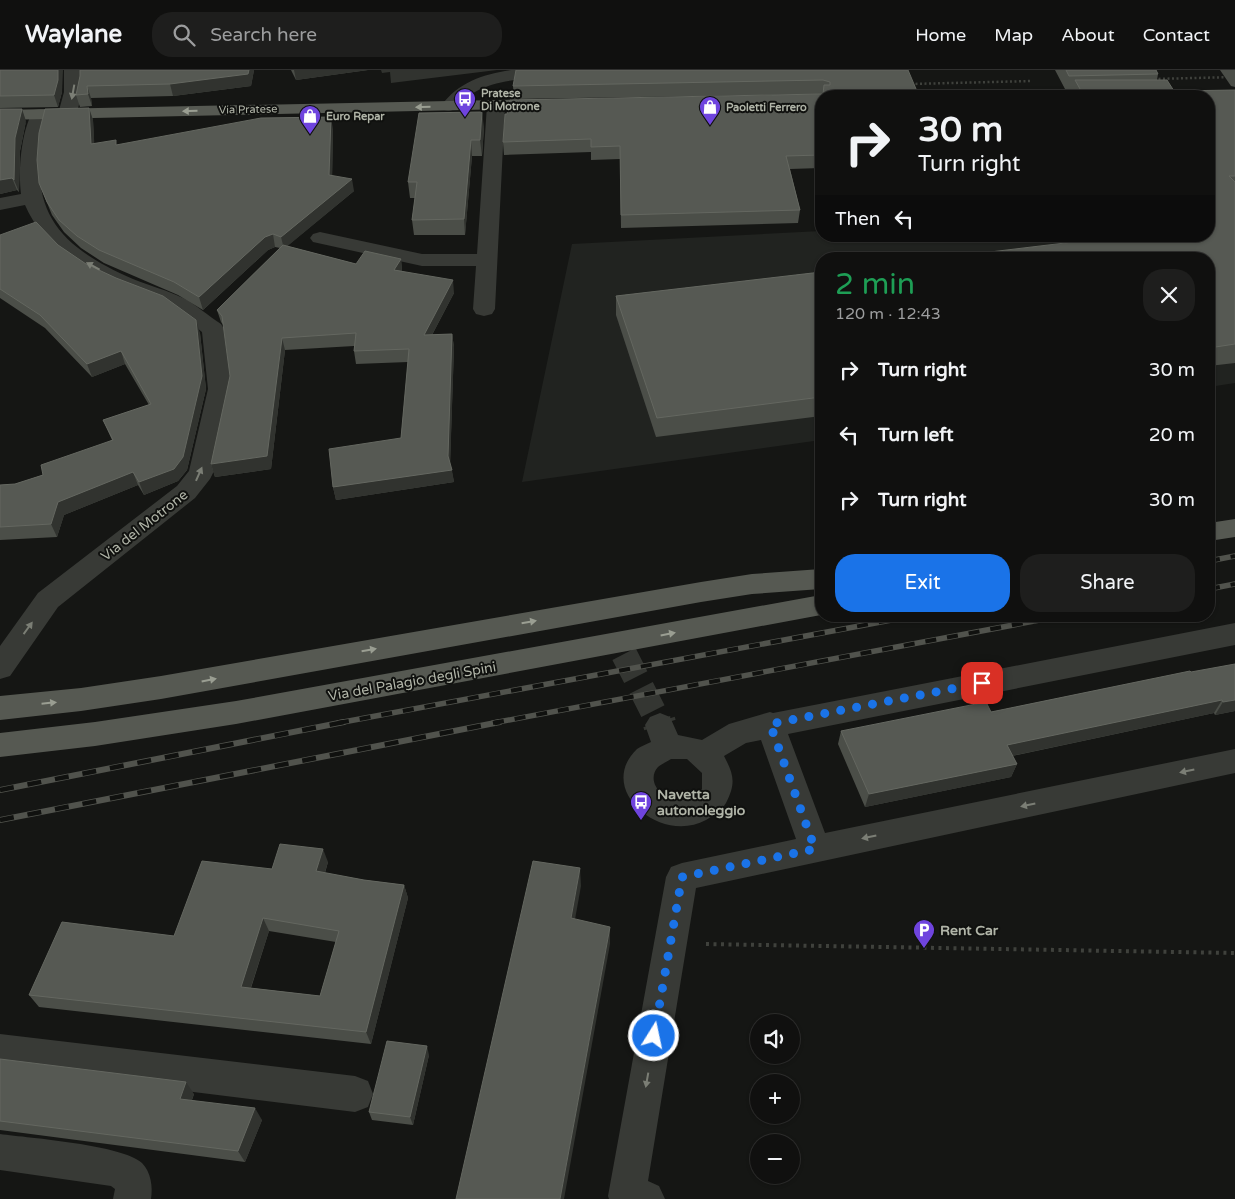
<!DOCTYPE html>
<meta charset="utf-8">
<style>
:root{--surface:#10100f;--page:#1e1e1d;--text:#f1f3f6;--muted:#9c9d9e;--line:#30302f;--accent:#1a73e8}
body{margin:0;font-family:"Varela Round",sans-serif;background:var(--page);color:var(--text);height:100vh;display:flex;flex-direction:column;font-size:19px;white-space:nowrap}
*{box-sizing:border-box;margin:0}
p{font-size:16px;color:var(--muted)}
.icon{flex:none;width:28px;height:28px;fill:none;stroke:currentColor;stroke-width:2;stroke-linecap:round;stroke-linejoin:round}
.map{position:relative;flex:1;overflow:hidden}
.drawer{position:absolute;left:815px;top:182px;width:400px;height:370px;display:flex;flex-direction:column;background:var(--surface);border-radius:20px;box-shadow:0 1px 4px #0004,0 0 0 1px var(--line)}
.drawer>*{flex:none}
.hud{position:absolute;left:815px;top:20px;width:400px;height:152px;border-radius:20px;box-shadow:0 1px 4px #0004,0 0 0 1px var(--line);background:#10100f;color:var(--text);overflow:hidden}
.tools{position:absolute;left:750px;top:944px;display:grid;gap:10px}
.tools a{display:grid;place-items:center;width:50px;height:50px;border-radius:50%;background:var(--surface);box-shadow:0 1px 4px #0004,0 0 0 1px var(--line);font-size:25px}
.pin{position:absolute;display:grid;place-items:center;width:42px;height:42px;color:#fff;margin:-21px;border-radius:10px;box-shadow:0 2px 8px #0006}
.me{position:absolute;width:55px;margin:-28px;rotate:10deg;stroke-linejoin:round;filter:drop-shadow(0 0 4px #0008)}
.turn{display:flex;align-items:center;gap:18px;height:105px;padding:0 20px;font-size:22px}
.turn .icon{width:65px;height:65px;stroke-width:2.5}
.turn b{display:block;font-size:35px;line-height:42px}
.then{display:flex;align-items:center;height:48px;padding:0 20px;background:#0003;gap:10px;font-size:19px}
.round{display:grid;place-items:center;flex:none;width:52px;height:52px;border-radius:20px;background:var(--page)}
.head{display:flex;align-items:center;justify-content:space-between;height:85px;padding:0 20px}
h1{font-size:30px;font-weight:600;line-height:38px;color:#1e9e55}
.cta{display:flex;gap:10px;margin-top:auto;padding:10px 20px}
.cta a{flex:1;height:58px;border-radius:20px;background:var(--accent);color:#fff;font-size:20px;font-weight:600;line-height:58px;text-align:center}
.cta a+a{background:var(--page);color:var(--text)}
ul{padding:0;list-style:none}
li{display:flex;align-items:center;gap:15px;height:65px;padding:0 20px}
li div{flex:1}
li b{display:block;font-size:19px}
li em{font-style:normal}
header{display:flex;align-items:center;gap:30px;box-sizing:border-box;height:70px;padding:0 25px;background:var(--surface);border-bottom:1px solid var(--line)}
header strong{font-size:24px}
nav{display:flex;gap:28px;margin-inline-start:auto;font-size:18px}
.search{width:350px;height:45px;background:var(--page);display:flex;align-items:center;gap:12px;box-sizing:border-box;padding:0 18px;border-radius:20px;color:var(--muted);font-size:19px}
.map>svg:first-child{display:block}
</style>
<header>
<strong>Waylane</strong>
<div class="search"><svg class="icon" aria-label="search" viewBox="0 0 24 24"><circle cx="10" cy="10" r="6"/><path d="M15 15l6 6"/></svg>Search here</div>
<nav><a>Home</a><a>Map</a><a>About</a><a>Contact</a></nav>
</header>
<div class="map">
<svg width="1235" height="1129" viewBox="0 0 1235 1129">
<rect width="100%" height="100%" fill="#151614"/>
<polygon fill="#212320" points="1235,138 1235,313 1209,317 1209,189 821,189 821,370 522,412 572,174 821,161 821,166 1209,166"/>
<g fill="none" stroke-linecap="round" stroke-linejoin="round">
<polyline stroke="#343632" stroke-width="26" stroke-dasharray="26 12" stroke-linecap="butt" points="624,584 659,653"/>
<polyline stroke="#343632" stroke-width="33" stroke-dasharray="33 16" stroke-linecap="butt" points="659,652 660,655"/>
<g stroke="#3f413c" stroke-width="2.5" stroke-dasharray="2 2.5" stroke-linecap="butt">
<polyline points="1154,9 1235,7"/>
<polyline points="911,14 1032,11"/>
</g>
<polyline stroke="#3f413c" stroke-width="4" stroke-dasharray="3 4.5" stroke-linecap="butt" points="706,874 1235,883"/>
<g fill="#383a36" fill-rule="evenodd">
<path d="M64,0H82C83,15 82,35 73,48L67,49L61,48L58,44L64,22Z"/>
<path d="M511,0H554L551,4C526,10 498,9 475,22C463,29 459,44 444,40L441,36C458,12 484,4 511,0Z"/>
<polygon points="496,30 502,31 505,35 495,239 492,244 484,246 476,244 473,239 476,196 422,196 313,172 310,168 313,164 320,162 422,184 477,184 487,35 490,31"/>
<path d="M40,39L46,40L49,44C24,133 50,173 133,209C150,216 167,220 183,228C197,235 208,246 221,254L224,259L232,319L213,403L210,409L195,428L58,537L10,606L0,609V576L38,523L177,416L189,401L208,319L202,262C191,253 180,244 168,237C153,229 137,225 121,219C80,203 43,176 25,135L0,140V128L21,124C18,102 21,59 34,40Z"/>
<path d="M1235,553V575L788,664L825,763L1235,679V703L696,818L648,1111L659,1116L665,1129H609L608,1126L666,807L671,797L682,793L796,769L761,670L746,673L724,686C734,705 736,713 726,733C721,741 714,745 706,750C660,775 595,719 637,679C641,676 647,674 651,672L645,655L650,647L660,643L670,647L678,665L702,670L729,654L770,642L773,643ZM671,689H687L702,703V719C677,746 641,716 658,697C661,694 667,692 671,689Z"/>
<polygon points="0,964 355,1006 368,1011 373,1024 368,1037 355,1042 0,998"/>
<path d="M0,1064C30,1068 123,1075 142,1093C151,1102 153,1117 151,1129H113L115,1119L111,1116L0,1100Z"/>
</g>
<g fill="#565952" fill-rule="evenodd">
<polygon points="1109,20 1115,21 1117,26 1044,26 1047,22 1053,21"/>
<polygon points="547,29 553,30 556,34 553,38 0,50 0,40"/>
<polygon points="1235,449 1235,467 1209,471 1209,453"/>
<polygon points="821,499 821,519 752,524 701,532 161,629 81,641 0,650 0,626 81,618 161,606 701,512 752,504"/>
<polygon points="821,525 821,545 236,654 95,676 0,687 0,663 95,652 236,631"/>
</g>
<g stroke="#51534d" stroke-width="5.5">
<g id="rail-far1">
<polyline points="1209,491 1235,486"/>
<polyline points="1209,519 1235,514"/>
<polyline points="338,653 913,546"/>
<polyline points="493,653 1061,546"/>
</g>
</g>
<g stroke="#51534d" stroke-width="6">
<g id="rail">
<polyline points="0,720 344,652"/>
<polyline points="0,750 500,652"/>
</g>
</g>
<use href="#rail-far1" stroke="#10110f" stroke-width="4" stroke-dasharray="11" stroke-linecap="butt"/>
<use href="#rail" stroke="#10110f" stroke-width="4.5" stroke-dasharray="14" stroke-linecap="butt"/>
</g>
<g fill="#4b4e48" fill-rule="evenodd">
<polygon points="0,0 62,22 58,37 0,38"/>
<polygon points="80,0 254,0 251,16 173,26 91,28 92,36 80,37 76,25 80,6"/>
<polygon points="291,0 368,0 296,10"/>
<polygon points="908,0 821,26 821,98 790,99 800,140 798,153 621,158 620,89 591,90 591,82 504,85 503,72 823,24 514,29 513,16"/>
<polygon points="1055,0 1156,0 1158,4 1157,10 1174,21 1235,20 1235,293 1209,296 1209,26 1070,26 1072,19 1065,19"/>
<polygon points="1220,0 1235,0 1235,17 1231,16"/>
<polygon points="89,38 93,50 94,73 117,75 333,59 332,106 354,121 287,176 356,194 401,189 402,201 454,223 432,265 452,264 454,277 450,393 454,412 336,430 333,417 401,368 408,292 356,294 354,281 354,276 285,280 271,399 215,407 211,394 230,306 224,256 221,252 217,240 280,178 275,177 268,180 203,240 178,225 104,193 81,178 64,162 52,145 39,113"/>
<polygon points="26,51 20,81 19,122 17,120 0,124"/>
<polygon points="484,57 482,86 472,86 465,165 414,165 412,150 415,128 410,128 408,112"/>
<polygon points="0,165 58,175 86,194 200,263 206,319 187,400 178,411 144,425 138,415 64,445 57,467 0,470 0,415 15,414 43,405 112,370 103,350 149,335 125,294 92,307 45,258 0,228"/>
<polygon points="821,202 821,346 656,367 616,245 616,226"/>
<polygon points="1191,602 1235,641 1215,645 1214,643 1012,686 1017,694 1011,707 865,737 838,674 841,661 991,642"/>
<path d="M328,792L325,803L364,810L404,815L408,828L371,974L39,937L29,925L174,866L272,799ZM269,861L336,872L320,926L251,918Z"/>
<polygon points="429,985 413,1055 372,1050 369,1042"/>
<polygon points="0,989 194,1024 192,1030 262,1050 245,1092 0,1060"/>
</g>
<g fill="#31332f">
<polygon points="58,0 63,0 62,22 58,37 54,25"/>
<polygon points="249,0 254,0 251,16 173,26 170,14"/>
<polygon points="294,0 368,0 296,10"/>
<polygon points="381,0 497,0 391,13 390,2 382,3"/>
<polygon points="87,16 91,28 92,36 88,24"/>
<polygon points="89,38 93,50 95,86 91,74"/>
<polygon points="22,39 26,51 20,81 19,122 14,110 15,68"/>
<polygon points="482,42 484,57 482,86 480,70"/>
<polygon points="331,47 333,59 332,118 329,105"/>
<polygon points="471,70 472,86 465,165 464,149"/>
<polygon points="12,108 17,120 0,124 0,110"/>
<polygon points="352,109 354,121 284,179 281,167"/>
<polygon points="273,164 275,177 268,180 203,240 199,227 265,167"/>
<polygon points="401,189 402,201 394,200"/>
<polygon points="453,210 454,223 425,278 424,265"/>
<polygon points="196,250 200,263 206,319 187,400 178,411 144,425 139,412"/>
<polygon points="452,264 454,277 450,399 448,386"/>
<polygon points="282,268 285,280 271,399 215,407 211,394"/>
<polygon points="121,281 125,294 92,307 87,294"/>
<polygon points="452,400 454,412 336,430 333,417"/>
<polygon points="133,402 138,415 64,445 57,467 51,454 58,432"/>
<polygon points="1222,630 1214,643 1002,688 1007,675"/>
<polygon points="1235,630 1235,641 1215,645 1223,632"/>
<polygon points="1017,694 1011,707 865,737 869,724"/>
<polygon points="323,779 328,792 321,815 316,801"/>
<polygon points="580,798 581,816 572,866 571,848"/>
<polygon points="404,815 408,828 371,974 366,962"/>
<polygon points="263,848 269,861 247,929 241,917"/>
<polygon points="610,857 610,874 564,1129 560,1129"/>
<polygon points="427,976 429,985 413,1055 410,1047"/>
<polygon points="186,1012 194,1024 188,1040 180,1029"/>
<polygon points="255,1038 262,1050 245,1092 238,1081"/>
</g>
<g fill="#565953" stroke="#646760" fill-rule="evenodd">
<polygon points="0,0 58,0 58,10 54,25 0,26"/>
<polygon points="80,0 249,0 248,4 170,14 87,16 88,24 76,25 80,6"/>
<polygon points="516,0 908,0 919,26 821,26 821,85 786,86 800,140 621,145 620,76 591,77 591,69 503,72 505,44 507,44 510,30 823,24 824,15 830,15 830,12 823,10 513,16"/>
<polygon points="1066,0 1156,0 1158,4 1069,6"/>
<polygon points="1075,10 1167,10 1174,21 1235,20 1235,106 1229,106 1235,112 1235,274 1209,278 1209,189 932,189 1123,166 1209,166 1209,156 1211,156 1209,128 1209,26 1076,26 1084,26"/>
<polygon points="89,38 91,74 116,70 116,75 261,48 331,47 329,105 352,109 281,167 273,164 265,167 199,227 174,212 99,180 77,166 59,150 47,132 39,113 37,90 39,63 45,39"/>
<polygon points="0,39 22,39 15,68 14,110 12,108 0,110"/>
<polygon points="482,42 480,70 471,70 464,149 412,150 417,112 408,112 419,43"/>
<polygon points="36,152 58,175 86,194 116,208 163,226 196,250 202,306 183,387 174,399 139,412 133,402 58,432 51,454 0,457 0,415 15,414 43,405 41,395 113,370 103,350 151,334 121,281 87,294 40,245 0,219 0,165"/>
<polygon points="283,175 356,194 365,181 401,189 394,200 453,210 424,265 452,264 448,386 452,400 333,417 329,379 401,368 409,279 354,281 356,263 282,268 267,386 211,394 230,306 222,246 217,240"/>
<polygon points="821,202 821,327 657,348 616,226"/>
<polygon points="1235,594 1235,630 1223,632 1222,630 1007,675 1017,694 869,724 841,661 986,632 991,642 1190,601 1191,602"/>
<path d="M280,774L323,779L316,801L364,810L404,815L366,962L29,925L62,852L174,866L202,791L272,799ZM263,848L339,861L320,926L241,917Z"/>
<polygon points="533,791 580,798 571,848 610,857 560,1129 456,1129"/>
<polygon points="387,971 427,976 410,1047 369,1042"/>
<polygon points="0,989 186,1012 180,1029 255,1038 238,1081 0,1051"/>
</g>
<defs><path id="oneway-solid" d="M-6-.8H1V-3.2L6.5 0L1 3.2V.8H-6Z" transform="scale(1.25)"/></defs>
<g fill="#7b7e75">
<use href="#oneway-solid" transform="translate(73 22) rotate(100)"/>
<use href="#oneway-solid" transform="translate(93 196) rotate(-152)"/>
<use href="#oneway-solid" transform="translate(199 404) rotate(-66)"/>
<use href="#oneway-solid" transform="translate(28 558) rotate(-54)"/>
<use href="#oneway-solid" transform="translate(1187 701) rotate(168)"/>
<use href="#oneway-solid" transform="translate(1028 735) rotate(168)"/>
<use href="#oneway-solid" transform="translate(869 767) rotate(168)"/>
<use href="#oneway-solid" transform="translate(647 1010) rotate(100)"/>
</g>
<g fill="#9a9e92">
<use href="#oneway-solid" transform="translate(423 37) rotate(179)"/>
<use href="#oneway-solid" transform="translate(190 41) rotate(179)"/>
<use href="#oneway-solid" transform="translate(529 552) rotate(-10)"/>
<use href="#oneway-solid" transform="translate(668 564) rotate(-11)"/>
<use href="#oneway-solid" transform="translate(369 580) rotate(-10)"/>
<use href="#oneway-solid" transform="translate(209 610) rotate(-11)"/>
<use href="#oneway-solid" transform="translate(49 633) rotate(-6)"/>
</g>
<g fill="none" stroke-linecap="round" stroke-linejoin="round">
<polyline stroke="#1a73e8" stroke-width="9" stroke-dasharray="0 16.2" points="654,966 682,807 815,779 770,654 982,613"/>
</g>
<defs>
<g id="bus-pin" transform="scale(1.125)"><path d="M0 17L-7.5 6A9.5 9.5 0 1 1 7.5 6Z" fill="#6f44de" stroke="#10110f"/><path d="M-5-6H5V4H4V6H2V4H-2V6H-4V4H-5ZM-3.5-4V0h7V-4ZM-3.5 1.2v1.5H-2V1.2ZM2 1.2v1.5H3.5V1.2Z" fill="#fff"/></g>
<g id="shop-pin" transform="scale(1.125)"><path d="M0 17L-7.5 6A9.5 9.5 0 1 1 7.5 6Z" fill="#6f44de" stroke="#10110f"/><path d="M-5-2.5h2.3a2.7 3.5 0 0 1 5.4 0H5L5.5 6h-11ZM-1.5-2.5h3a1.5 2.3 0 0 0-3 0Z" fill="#fff"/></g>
<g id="parking-pin" transform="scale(1.125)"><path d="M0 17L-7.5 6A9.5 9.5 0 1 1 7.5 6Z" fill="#6f44de" stroke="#10110f"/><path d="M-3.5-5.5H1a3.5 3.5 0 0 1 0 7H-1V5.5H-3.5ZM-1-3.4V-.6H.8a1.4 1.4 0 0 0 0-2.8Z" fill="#fff"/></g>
</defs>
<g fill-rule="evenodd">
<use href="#bus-pin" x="465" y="29"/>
<use href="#shop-pin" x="710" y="37"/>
<use href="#shop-pin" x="310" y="46"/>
<use href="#bus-pin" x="641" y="732"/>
<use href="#parking-pin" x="924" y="860"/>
</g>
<g text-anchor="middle" stroke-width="4" stroke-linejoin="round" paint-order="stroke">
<g font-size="11" font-weight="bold" fill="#b1b5a8" stroke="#10110f" text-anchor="start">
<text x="481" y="27">Pratese<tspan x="481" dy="13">Di Motrone</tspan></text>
<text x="726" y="41">Paoletti Ferrero</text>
<text x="326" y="50">Euro Repar</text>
</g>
<g font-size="11" fill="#b1b5a8" stroke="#10110f">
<text transform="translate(248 39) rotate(-1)" y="4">Via Pratese</text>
</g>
<g font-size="14" fill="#b1b5a8" stroke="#10110f">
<text transform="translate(144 455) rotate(-38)" y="5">Via del Motrone</text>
<text transform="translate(412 611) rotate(-10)" y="5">Via del Palagio degli Spini</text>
</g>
<g font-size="14" font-weight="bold" fill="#b1b5a8" stroke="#10110f" text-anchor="start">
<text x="657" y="729">Navetta<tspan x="657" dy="16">autonoleggio</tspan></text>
<text x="940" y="865">Rent Car</text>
</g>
</g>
</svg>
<div class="tools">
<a><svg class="icon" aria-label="sound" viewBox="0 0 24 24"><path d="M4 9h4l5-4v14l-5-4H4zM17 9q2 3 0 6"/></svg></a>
<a>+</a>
<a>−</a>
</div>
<div class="pin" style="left:982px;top:613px;background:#d93025"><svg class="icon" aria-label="arrive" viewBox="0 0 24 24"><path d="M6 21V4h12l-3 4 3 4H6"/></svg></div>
<svg class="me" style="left:654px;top:966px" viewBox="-20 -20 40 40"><circle r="17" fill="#1a73e8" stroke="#fff" stroke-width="3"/><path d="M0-11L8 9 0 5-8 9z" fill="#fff"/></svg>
<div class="hud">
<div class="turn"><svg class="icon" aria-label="right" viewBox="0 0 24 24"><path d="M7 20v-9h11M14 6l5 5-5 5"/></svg><div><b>30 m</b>Turn right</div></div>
<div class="then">Then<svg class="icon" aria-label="left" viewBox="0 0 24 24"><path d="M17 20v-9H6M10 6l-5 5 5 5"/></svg></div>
</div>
<section class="drawer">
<div class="head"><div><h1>2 min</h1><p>120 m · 12:43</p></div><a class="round"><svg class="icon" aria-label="close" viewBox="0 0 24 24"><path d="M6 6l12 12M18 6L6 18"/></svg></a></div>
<ul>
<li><svg class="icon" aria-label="right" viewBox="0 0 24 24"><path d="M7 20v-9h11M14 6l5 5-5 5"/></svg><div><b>Turn right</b></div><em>30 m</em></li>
<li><svg class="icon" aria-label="left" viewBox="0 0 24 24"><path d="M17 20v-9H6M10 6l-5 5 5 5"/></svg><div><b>Turn left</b></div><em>20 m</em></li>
<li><svg class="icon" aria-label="right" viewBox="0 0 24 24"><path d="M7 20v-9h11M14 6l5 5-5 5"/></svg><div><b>Turn right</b></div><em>30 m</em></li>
</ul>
<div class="cta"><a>Exit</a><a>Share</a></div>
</section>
</div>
